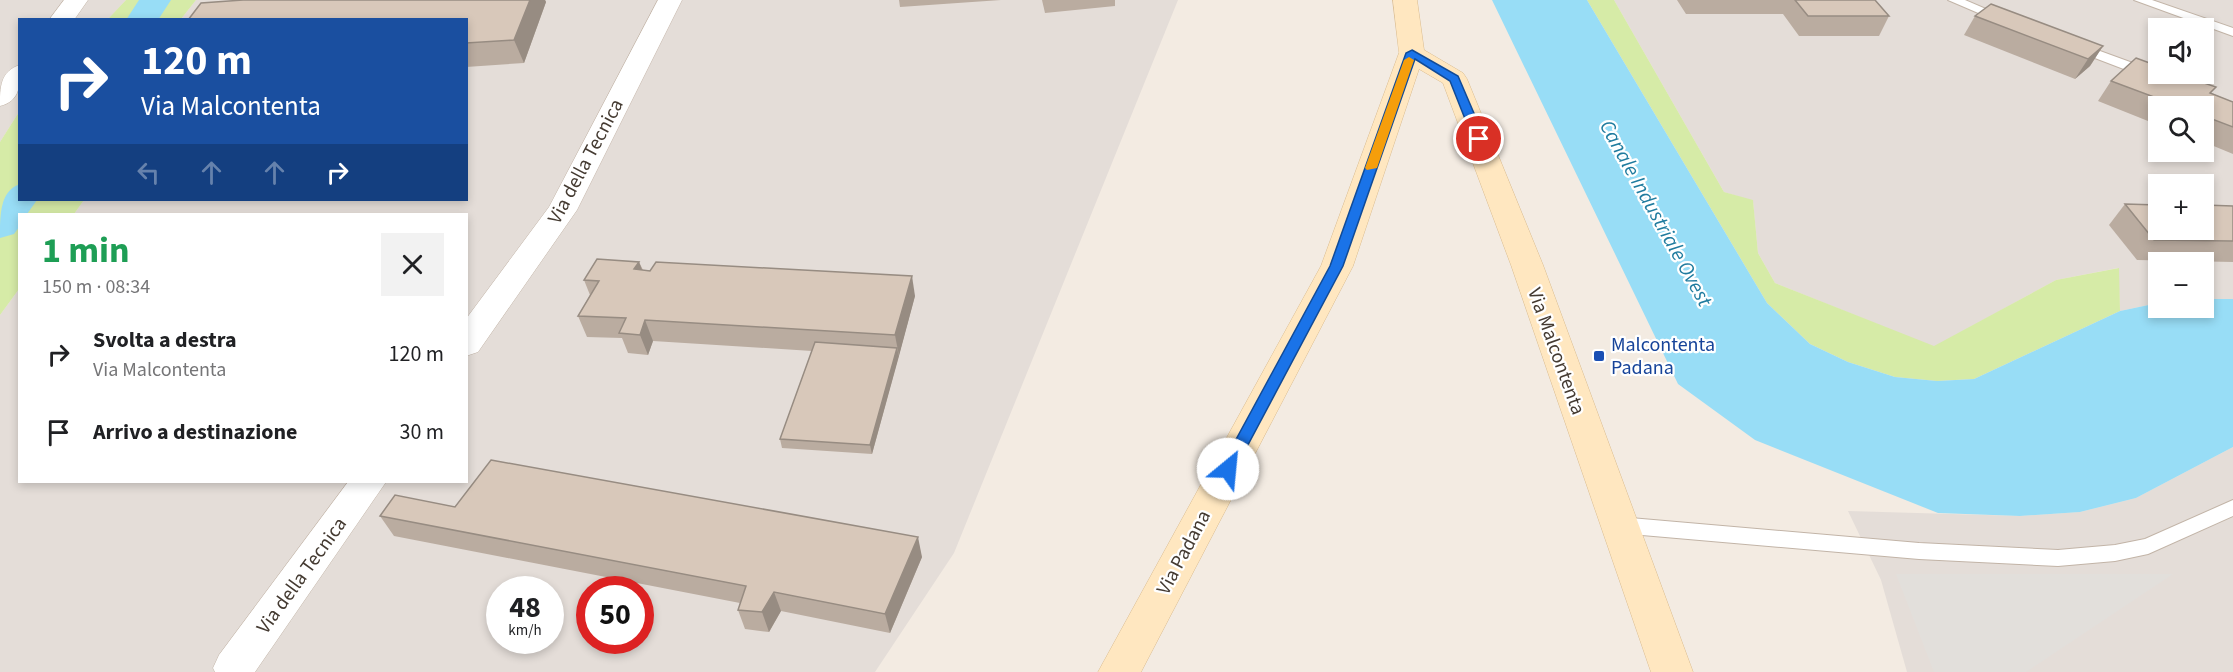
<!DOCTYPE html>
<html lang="it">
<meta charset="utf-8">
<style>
:root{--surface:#fff;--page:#f2f2f2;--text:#202124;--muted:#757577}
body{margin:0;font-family:"Source Sans 3",sans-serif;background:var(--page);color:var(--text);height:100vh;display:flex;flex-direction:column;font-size:22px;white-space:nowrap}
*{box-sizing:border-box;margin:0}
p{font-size:20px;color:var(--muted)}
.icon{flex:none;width:33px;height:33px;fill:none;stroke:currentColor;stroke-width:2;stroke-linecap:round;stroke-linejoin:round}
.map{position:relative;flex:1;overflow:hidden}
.panel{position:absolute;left:18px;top:213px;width:450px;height:270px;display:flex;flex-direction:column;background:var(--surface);border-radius:0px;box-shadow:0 3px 9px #0003}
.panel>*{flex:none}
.banner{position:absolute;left:18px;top:18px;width:450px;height:183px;border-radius:0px;box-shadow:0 3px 9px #0003;background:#1a4fa0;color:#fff;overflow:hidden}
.controls{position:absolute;left:2148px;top:18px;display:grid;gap:12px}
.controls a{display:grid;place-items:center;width:66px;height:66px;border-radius:0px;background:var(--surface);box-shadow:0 3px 9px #0003;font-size:30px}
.speed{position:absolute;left:486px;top:576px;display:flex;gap:12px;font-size:30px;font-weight:700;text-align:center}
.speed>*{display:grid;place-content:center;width:78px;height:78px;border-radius:50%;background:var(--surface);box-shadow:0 3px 9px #0003;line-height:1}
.speed small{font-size:15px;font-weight:400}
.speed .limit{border:9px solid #d22;background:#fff;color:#111}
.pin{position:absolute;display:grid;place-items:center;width:51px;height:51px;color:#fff;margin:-26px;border:3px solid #fff;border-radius:50%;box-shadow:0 2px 6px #0007}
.me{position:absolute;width:66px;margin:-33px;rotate:28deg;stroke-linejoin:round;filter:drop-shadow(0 0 4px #0008)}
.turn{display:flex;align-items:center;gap:21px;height:126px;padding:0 24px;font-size:27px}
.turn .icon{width:78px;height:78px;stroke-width:2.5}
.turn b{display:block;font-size:42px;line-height:51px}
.lanes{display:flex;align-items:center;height:57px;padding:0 24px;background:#0003;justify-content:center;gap:30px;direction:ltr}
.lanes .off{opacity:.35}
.round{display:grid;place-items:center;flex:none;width:63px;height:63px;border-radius:0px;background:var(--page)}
.summary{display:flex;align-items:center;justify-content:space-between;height:102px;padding:0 24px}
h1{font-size:36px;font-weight:700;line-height:45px;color:#1e9e55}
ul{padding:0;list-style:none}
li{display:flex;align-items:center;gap:18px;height:78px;padding:0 24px}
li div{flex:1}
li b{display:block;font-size:22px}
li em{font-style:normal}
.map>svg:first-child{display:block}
</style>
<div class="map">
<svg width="2233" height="672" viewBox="0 0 2233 672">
<rect width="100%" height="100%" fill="#f3ebe2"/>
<g fill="#e4ddd8" fill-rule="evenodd">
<polygon points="0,0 126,0 108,19 20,20 19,112 0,142"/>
<path d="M196,0H1178L954,553L875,672H0V315L19,289L20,482H466V214H74L84,200H466V20L181,19ZM500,590H550V640H500ZM590,590H640V640H590Z"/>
<path d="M1614,0H2233V299H2204V262H2158V303L2120,311L2118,268L2056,280L1934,347L1775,283L1758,253L1753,201L1724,192ZM2158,28H2204V74H2158ZM2158,106H2204V152H2158ZM2158,184H2204V230H2158Z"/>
<polygon points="2233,447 2233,672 1907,672 1881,580 1848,511 2020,516 2080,512 2136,498"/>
</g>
<g fill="#d6eba7">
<polygon points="126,0 196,0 181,19 108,19"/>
<polygon points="1587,0 1614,0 1724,192 1753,200 1758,253 1775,283 1934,346 2056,280 2119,268 2120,311 1974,379 1937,381 1895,377 1848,362 1810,344 1767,303"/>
<polygon points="19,112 20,200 84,200 74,214 20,214 19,289 0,315 0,142"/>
</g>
<polygon fill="#e2dfdb" points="1896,574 2173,574 2026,672 1934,672"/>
<polygon fill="#98ddf6" points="1492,0 1587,0 1767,303 1810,344 1848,362 1895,377 1937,381 1974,379 2120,311 2158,303 2158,308 2204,308 2204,299 2233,299 2233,447 2136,498 2080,512 2020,516 1938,513 1755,440 1678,384"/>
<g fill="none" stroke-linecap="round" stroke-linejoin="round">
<g fill="#98ddf6" fill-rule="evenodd">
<polygon points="139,0 171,0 158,20 126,20"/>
<path d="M20,184V200H37L27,214H20V226L14,234L0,238C0,214 0,191 20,184Z"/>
</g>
<g stroke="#c2b4a7" stroke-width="2">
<g id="lane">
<polygon points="1948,0 1965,0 2007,18 2001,22 1997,21"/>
<polygon points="2134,0 2152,0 2233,28 2233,36"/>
<polygon points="2078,43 2152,70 2153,73 2152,76 2142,76 2074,50 2072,47"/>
<polygon points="2233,500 2233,516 2148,554 2115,561 2058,566 1919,559 1619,533 1612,531 1609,525 1612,519 1619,517 1919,543 2058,550 2115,545 2145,539"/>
</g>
</g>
<g stroke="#c2b4a7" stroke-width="1">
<g id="street">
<polygon points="64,0 88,0 74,20 49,20"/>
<polygon points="658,0 682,0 577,210 478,352 466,356 466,319 549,207"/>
<path d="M20,65C20,84 21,101 0,106C0,88 0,71 20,65Z"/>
<polygon points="348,482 386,482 255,672 215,672 213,668 219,655"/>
</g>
</g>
<g stroke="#dabc8f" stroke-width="1">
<polygon id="secondary" points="1393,0 1417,0 1424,50 1463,73 1467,79 1543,265 1693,672 1651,672 1511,265 1443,83 1419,69 1353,266 1141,672 1098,672 1321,266 1399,53"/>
</g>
<use href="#lane" fill="#fff" fill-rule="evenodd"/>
<use href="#street" fill="#fff" fill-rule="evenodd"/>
<use href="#secondary" fill="#ffe7c0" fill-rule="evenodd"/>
</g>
<g fill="#baaca0">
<polygon points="243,0 545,0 546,2 524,63 466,67 466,20"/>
<polygon points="899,0 1001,0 900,7"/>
<polygon points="1042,0 1115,0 1115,6 1045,13"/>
<polygon points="1677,0 1875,0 1889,16 1879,36 1799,36 1783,14 1686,14"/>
<polygon points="1975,16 2103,46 2090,66 2075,79 1964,35"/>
<polygon points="2111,81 2211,93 2233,102 2233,154 2204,142 2204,106 2158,106 2158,125 2098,101"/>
<polygon points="2125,204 2233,206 2233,262 2137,260 2109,225"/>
<polygon points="639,262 643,270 915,296 872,454 782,448 780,439 812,351 653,341 648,355 628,353 622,338 587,337 578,316 590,295 584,280"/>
<polygon points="455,507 922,557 890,633 781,611 769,632 745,629 738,610 740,603 394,536 380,516"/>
</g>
<g fill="#978c82">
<polygon points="530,0 545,0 546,2 524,63 514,40"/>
<polygon points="2103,46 2090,66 2075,79 2088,59"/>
<polygon points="639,262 647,282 634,269"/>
<polygon points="912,276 915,296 899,356 895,335"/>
<polygon points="645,320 653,341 648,355 640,335"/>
<polygon points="897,348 899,356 872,454 870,445"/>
<polygon points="918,537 922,557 890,633 885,614"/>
<polygon points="774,592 781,611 769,632 762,612"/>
</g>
<g fill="#d8c8ba" stroke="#978c82" stroke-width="1.5">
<polygon points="243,0 530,0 514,40 466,43 466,20 188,20 201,3"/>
<polygon points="1795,0 1875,0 1889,16 1808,16"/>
<polygon points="1991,4 2103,46 2088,59 1975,16"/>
<polygon points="2136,58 2158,66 2158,74 2178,74 2216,87 2210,93 2233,102 2233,127 2204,116 2204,106 2178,106 2111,81"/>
<polygon points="2125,204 2158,205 2158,230 2204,230 2204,205 2233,206 2233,241 2154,240"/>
<polygon points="597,259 639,262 634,269 650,271 656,262 912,276 895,335 645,320 640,335 619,333 626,318 578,316 599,281 584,280"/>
<polygon points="815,342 897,348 870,445 780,439"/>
<polygon points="491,460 918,537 885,614 774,592 762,612 738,610 746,586 380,516 395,495 455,507"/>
</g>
<polygon fill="#1a73e8" stroke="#114b97" stroke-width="1.5" points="1412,50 1458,76 1485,139 1479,142 1473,139 1450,81 1415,59 1343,266 1233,473 1223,473 1220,469 1330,266 1406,53"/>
<polygon fill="#f59e0b" points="1409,57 1414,60 1377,168 1367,170 1365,168 1404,60"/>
<rect fill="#1a4fb4" stroke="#fff" stroke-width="2" x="1593" y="350" width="12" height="12" rx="3"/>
<g text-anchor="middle" stroke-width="4.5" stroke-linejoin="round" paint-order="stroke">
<g font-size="20" fill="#453b32" stroke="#fff">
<text transform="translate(585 161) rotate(-62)" y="7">Via della Tecnica</text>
<text transform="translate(1557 351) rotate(70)" y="7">Via Malcontenta</text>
<text transform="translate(1183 552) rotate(-62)" y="7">Via Padana</text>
<text transform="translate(301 575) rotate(-54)" y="7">Via della Tecnica</text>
</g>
<g font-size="20" fill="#164399" stroke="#fff" text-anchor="start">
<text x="1611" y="351">Malcontenta<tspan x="1611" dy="23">Padana</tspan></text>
</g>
<g font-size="21" font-style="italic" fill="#207c9f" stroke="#fff">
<text transform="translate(1656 213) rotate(61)" y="7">Canale Industriale Ovest</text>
</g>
</g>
</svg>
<div class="controls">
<a><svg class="icon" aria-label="sound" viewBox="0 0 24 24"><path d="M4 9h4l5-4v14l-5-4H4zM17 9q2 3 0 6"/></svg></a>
<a><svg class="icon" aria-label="search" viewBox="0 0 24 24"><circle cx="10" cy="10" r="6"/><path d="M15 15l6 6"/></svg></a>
<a>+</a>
<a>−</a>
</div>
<div class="speed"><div>48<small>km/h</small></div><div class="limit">50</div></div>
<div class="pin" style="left:1479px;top:139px;background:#d93025"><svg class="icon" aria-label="arrive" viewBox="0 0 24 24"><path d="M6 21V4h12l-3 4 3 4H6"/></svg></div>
<svg class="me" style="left:1228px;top:469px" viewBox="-20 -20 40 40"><circle r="19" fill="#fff"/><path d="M0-13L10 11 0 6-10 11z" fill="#1a73e8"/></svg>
<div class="banner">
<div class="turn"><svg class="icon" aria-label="right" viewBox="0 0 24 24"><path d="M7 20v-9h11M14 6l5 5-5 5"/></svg><div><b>120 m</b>Via Malcontenta</div></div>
<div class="lanes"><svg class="icon off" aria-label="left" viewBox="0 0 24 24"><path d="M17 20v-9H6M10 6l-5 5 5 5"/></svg><svg class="icon off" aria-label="ahead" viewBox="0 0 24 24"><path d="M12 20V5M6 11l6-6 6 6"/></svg><svg class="icon off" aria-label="ahead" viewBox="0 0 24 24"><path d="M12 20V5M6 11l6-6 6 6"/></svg><svg class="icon" aria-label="right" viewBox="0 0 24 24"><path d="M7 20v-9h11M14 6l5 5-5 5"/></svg></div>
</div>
<section class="panel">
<div class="summary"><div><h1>1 min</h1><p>150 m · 08:34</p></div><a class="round"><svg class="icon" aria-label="close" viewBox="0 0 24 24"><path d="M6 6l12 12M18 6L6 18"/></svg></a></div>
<ul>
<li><svg class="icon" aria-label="right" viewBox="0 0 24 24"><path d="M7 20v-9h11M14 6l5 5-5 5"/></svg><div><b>Svolta a destra</b><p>Via Malcontenta</p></div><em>120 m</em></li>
<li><svg class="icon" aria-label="arrive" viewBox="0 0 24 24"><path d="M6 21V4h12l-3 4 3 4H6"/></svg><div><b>Arrivo a destinazione</b></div><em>30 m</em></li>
</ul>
</section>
</div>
